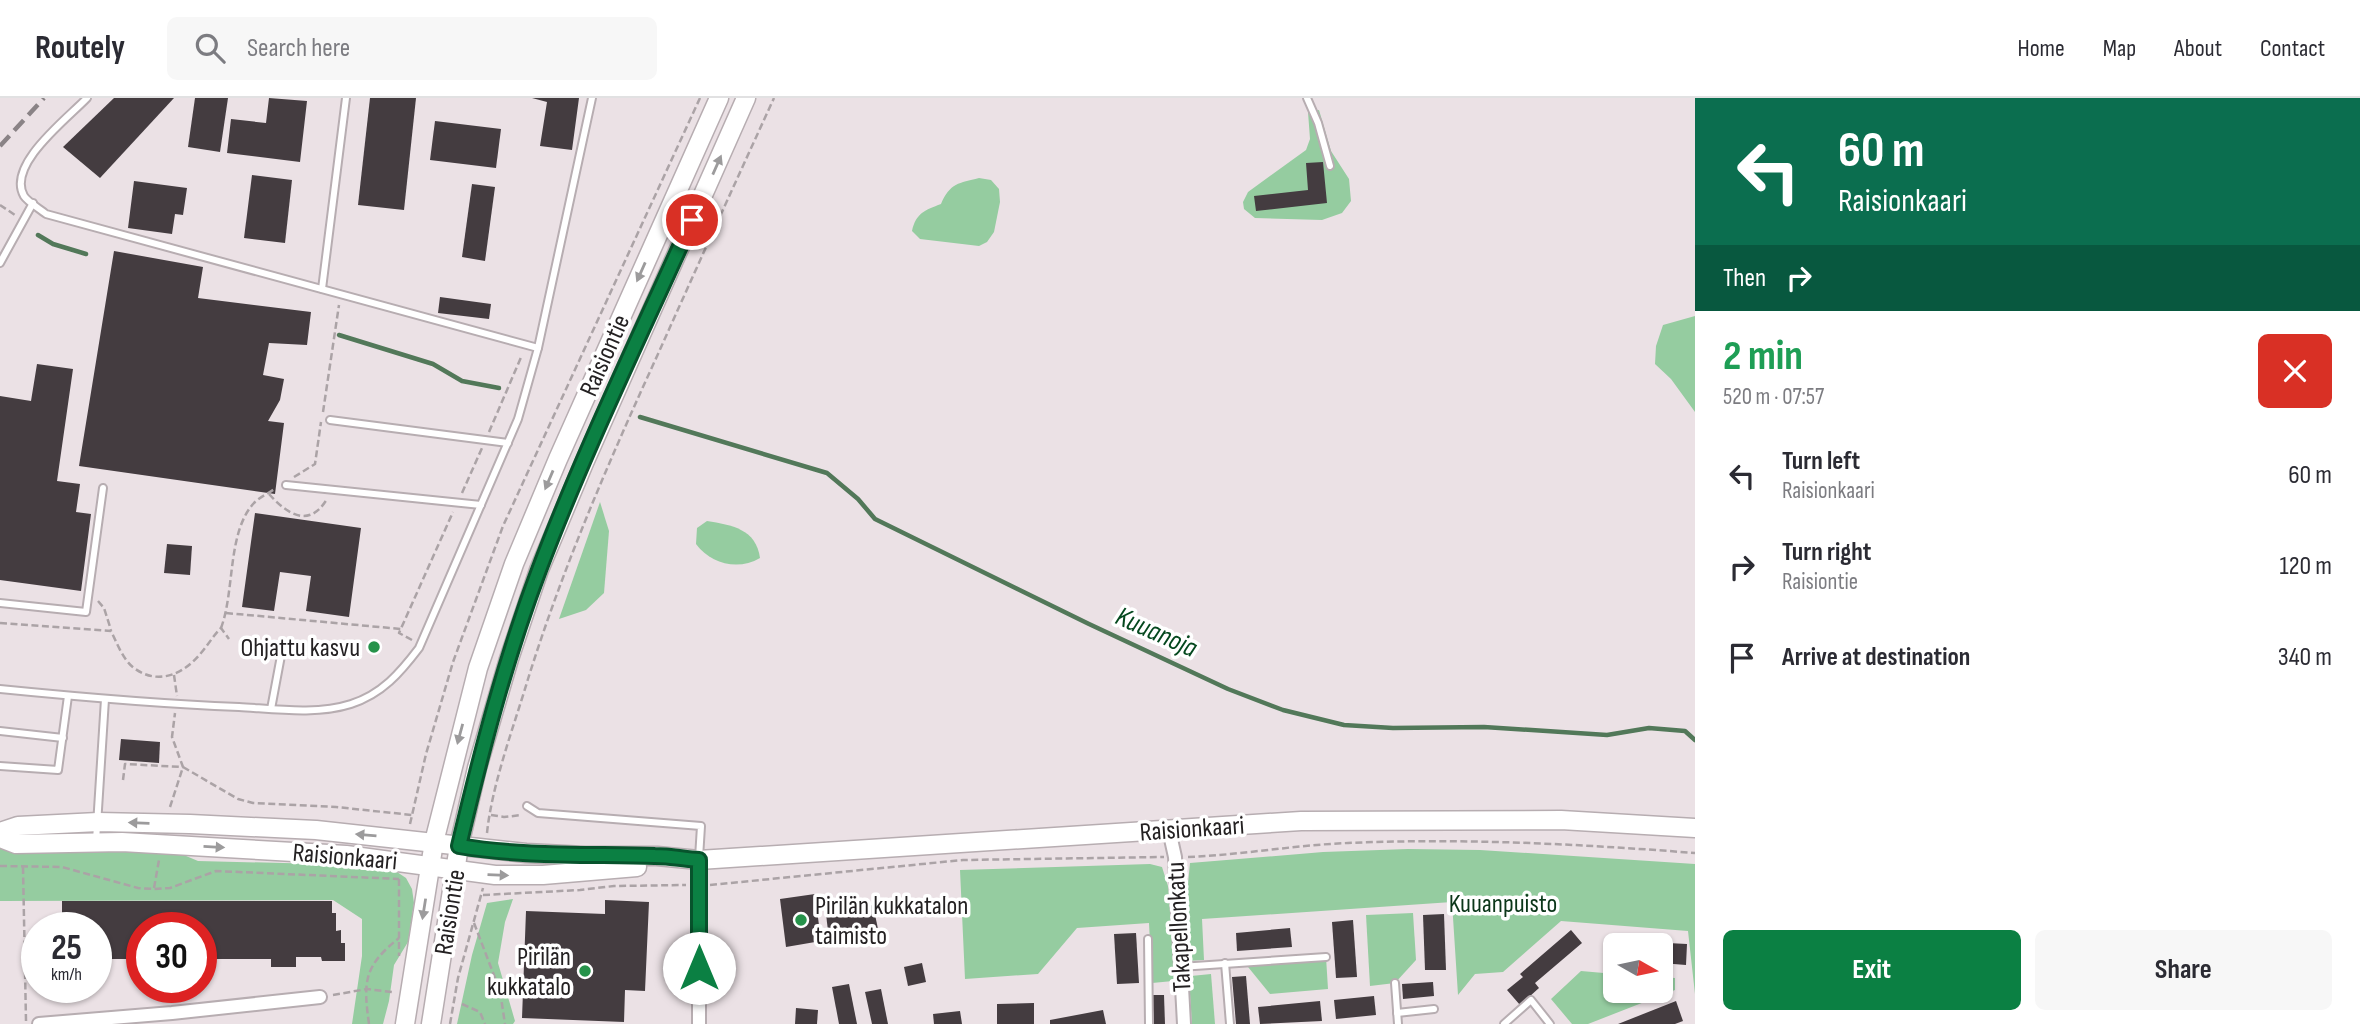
<!DOCTYPE html>
<meta charset="utf-8">
<style>
:root{--surface:#fff;--page:#f7f7f7;--text:#2b2b33;--muted:#7c7c81;--line:#e1e1e2;--accent:#0b8043}
body{margin:0;font-family:"Sofia Sans Condensed",sans-serif;background:var(--page);color:var(--text);height:100vh;display:flex;flex-direction:column;font-size:26px;white-space:nowrap}
*{box-sizing:border-box;margin:0}
p{font-size:23px;color:var(--muted)}
.icon{flex:none;width:38px;height:38px;fill:none;stroke:currentColor;stroke-width:2;stroke-linecap:round;stroke-linejoin:round}
.map{position:relative;flex:1;overflow:hidden}
.sheet{display:flex;flex-direction:column;background:var(--surface);width:665px}
.sheet>*{flex:none}
.banner{background:#0b6e4f;color:#fff;overflow:hidden}
.needle{width:46px;rotate:99deg}
.controls{position:absolute;left:1603px;top:835px;display:grid;gap:14px}
.controls a{display:grid;place-items:center;width:70px;height:70px;border-radius:10px;background:var(--surface);box-shadow:0 2px 5px #0004;font-size:35px}
.speed{position:absolute;left:21px;top:814px;display:flex;gap:14px;font-size:35px;font-weight:700;text-align:center}
.speed>*{display:grid;place-content:center;width:91px;height:91px;border-radius:50%;background:var(--surface);box-shadow:0 2px 5px #0004;line-height:1}
.speed small{font-size:18px;font-weight:400}
.speed .limit{border:10px solid #d22;background:#fff;color:#111}
.pin{position:absolute;display:grid;place-items:center;width:60px;height:60px;color:#fff;margin:-30px;border:4px solid #fff;border-radius:50%;box-shadow:0 2px 7px #0007}
.me{position:absolute;width:77px;margin:-38px;rotate:0deg;stroke-linejoin:round;filter:drop-shadow(0 0 5px #0008)}
.turn{display:flex;align-items:center;gap:24px;height:147px;padding:0 28px;font-size:32px}
.turn .icon{width:91px;height:91px;stroke-width:2.5}
.turn b{display:block;font-size:49px;line-height:60px}
.then{display:flex;align-items:center;height:66px;padding:0 28px;background:#0003;gap:14px;font-size:26px}
.round{display:grid;place-items:center;flex:none;width:74px;height:74px;border-radius:10px;background:var(--page)}
.summary{display:flex;align-items:center;justify-content:space-between;height:119px;padding:0 28px}
h1{font-size:42px;font-weight:700;line-height:52px;color:#1e9e55}
.button{display:flex;gap:14px;margin-top:auto;padding:14px 28px}
.button a{flex:1;height:80px;border-radius:10px;background:var(--accent);color:#fff;font-size:28px;font-weight:700;line-height:80px;text-align:center}
.button a+a{background:var(--page);color:var(--text)}
ul{padding:0;list-style:none}
li{display:flex;align-items:center;gap:21px;height:91px;padding:0 28px}
li div{flex:1}
li b{display:block;font-size:26px}
li em{font-style:normal}
header{display:flex;align-items:center;gap:42px;box-sizing:border-box;height:98px;padding:0 35px;background:var(--surface);border-bottom:2px solid var(--line)}
header strong{font-size:33px}
nav{display:flex;gap:38px;margin-inline-start:auto;font-size:24px}
.search{width:490px;height:63px;background:var(--page);display:flex;align-items:center;gap:18px;box-sizing:border-box;padding:0 24px;border-radius:10px;color:var(--muted);font-size:26px}
main{display:flex;flex:1;min-height:0}
.map>svg:first-child{display:block}
</style>
<header>
<strong>Routely</strong>
<div class="search"><svg class="icon" aria-label="search" viewBox="0 0 24 24"><circle cx="10" cy="10" r="6"/><path d="M15 15l6 6"/></svg>Search here</div>
<nav><a>Home</a><a>Map</a><a>About</a><a>Contact</a></nav>
</header>
<main>
<div class="map">
<svg width="1695" height="926" viewBox="0 0 1695 926">
<rect width="100%" height="100%" fill="#ebe1e5"/>
<g fill="#95cca0">
<polygon points="1319,12 1331,53 1349,81 1351,103 1342,115 1322,122 1255,120 1244,111 1243,104 1248,94 1306,52 1310,41 1308,14"/>
<path d="M979,80L991,82L999,91L1000,104L994,134L987,144L979,148L920,141L912,133C916,115 925,112 941,106C950,85 959,85 979,80Z"/>
<polygon points="1695,218 1695,314 1671,281 1655,266 1656,248 1663,227"/>
<polygon points="600,404 609,433 604,495 586,512 559,521"/>
<path d="M707,423C732,427 756,431 760,460C738,473 711,466 696,446L697,430Z"/>
<polygon points="0,751 179,755 198,763 362,767 394,772 406,780 412,791 414,805 408,844 394,867 389,903 383,926 352,926 362,858 362,821 333,802 0,803"/>
<polygon points="1408,751 1480,752 1695,766 1695,896 1688,833 1561,823 1503,874 1475,876 1458,897 1452,804 1202,821 1204,862 1187,863 1187,796 1190,765 1323,754"/>
<polygon points="1150,766 1162,769 1168,788 1175,880 1173,883 1152,885 1149,825 1077,830 1038,876 965,881 960,772"/>
<polygon points="513,801 505,824 498,865 515,923 513,926 457,926 472,857 487,805"/>
<polygon points="1413,815 1416,862 1395,885 1370,888 1366,817"/>
<polygon points="1326,859 1328,891 1270,896 1244,864"/>
<polygon points="1581,873 1615,876 1615,892 1661,892 1661,879 1675,880 1675,892 1588,926 1572,926 1551,901"/>
<polygon points="1211,876 1215,926 1192,926 1189,881 1191,878"/>
</g>
<g fill="none" stroke-linecap="round" stroke-linejoin="round">
<g stroke="#527859" stroke-width="4.5">
<polyline points="38,137 53,146 86,156"/>
<polyline points="339,237 433,266 462,283 499,290"/>
<polyline points="640,319 827,375 858,401 875,421 1089,526 1228,591 1283,612 1344,627 1393,630 1484,629 1607,637 1649,630 1685,633 1695,642"/>
</g>
</g>
<g fill="#443c40">
<polygon points="114,0 174,0 100,80 63,49"/>
<polygon points="195,0 228,0 220,54 188,49"/>
<polygon points="269,0 307,3 300,64 227,55 231,21 266,25"/>
<polygon points="370,0 416,0 404,112 358,107"/>
<polygon points="532,0 579,0 572,52 540,48 547,4"/>
<polygon points="435,23 501,31 496,70 430,62"/>
<polygon points="1323,64 1327,105 1256,113 1254,98 1308,92 1306,65"/>
<polygon points="252,77 292,82 285,145 244,140"/>
<polygon points="134,83 187,90 183,117 175,116 172,136 128,130"/>
<polygon points="472,86 495,89 485,163 462,159"/>
<polygon points="114,153 203,169 198,200 311,214 307,247 269,245 263,277 284,281 280,302 268,323 284,325 275,396 79,368"/>
<polygon points="440,199 491,206 489,221 438,215"/>
<polygon points="37,266 73,271 57,383 80,386 76,414 91,416 81,493 0,482 0,298 31,303"/>
<polygon points="255,415 361,430 349,519 306,513 311,478 280,474 274,513 242,509"/>
<polygon points="167,446 192,448 190,477 164,475"/>
<polygon points="121,641 160,644 159,665 119,662"/>
<polygon points="815,796 821,843 786,849 780,801"/>
<polygon points="605,802 649,804 645,893 625,892 624,924 522,920 526,813 605,816"/>
<polygon points="62,803 332,803 332,815 336,815 336,833 341,832 341,845 345,845 345,863 322,863 321,859 296,859 296,869 271,869 271,861 201,861 201,830 142,830 142,861 96,861 96,830 62,830"/>
<polygon points="873,807 878,831 829,841 826,816"/>
<polygon points="1444,816 1446,872 1425,872 1423,817"/>
<polygon points="1353,822 1357,879 1336,880 1332,824"/>
<polygon points="1290,830 1292,849 1237,853 1236,835"/>
<polygon points="1571,832 1582,845 1535,885 1539,890 1520,907 1507,892 1523,879 1520,876"/>
<polygon points="1136,835 1139,885 1117,886 1114,836"/>
<polygon points="1609,842 1687,846 1686,867 1661,865 1661,847 1615,847 1615,863 1608,863"/>
<polygon points="922,865 926,884 908,888 904,869"/>
<polygon points="1246,878 1250,926 1236,926 1232,879"/>
<polygon points="1433,884 1434,898 1403,901 1402,886"/>
<polygon points="849,886 857,926 839,926 832,889"/>
<polygon points="881,891 888,926 872,926 865,894"/>
<polygon points="1152,897 1164,897 1165,926 1154,926"/>
<polygon points="1374,898 1376,917 1336,921 1334,902"/>
<polygon points="1320,903 1322,923 1260,926 1258,909"/>
<polygon points="1676,903 1683,923 1675,926 1618,926"/>
<polygon points="1034,905 1034,926 997,926 997,906"/>
<polygon points="796,910 818,912 817,926 795,926"/>
<polygon points="1103,912 1106,926 1050,926 1050,922"/>
<polygon points="960,913 962,926 934,926 933,916"/>
</g>
<g fill="none" stroke-linecap="round" stroke-linejoin="round">
<g stroke="#b7adb1" stroke-width="10">
<g id="service">
<path d="M87,0C68,20 6,67 24,98C28,104 40,111 46,116L538,250"/>
<polyline points="1307,0 1318,25 1330,68"/>
<polyline points="0,165 33,105"/>
<polyline points="322,191 346,0"/>
<polyline points="330,322 508,345"/>
<polyline points="286,387 481,407"/>
<polyline points="0,505 86,514 103,390"/>
<path d="M0,591C80,599 159,606 239,609C275,611 317,617 351,606C382,596 400,575 419,550L518,321L538,250L592,0"/>
<polyline points="271,611 283,547"/>
<polyline points="0,633 63,640"/>
<polyline points="0,668 58,672 68,598"/>
<polyline points="527,708 538,715 701,728 699,760"/>
<polyline points="96,743 105,601"/>
<polyline points="1148,841 1149,926"/>
<polyline points="1225,865 1230,926"/>
<polyline points="1180,869 1326,859"/>
<polyline points="1395,885 1398,926"/>
<polyline points="1397,915 1434,911"/>
<polyline points="1504,926 1531,902 1550,926"/>
</g>
</g>
<g stroke="#b7adb1" stroke-width="16">
<g id="minor">
<polyline points="1169,732 1175,759 1184,926"/>
<polyline points="699,762 699,926"/>
<polyline points="39,926 172,915 320,899"/>
</g>
</g>
<g stroke="#b7adb1" stroke-width="21">
<g id="secondary">
<polyline points="0,734 18,728 98,724 190,726 316,732 526,755 585,758 657,758 699,762 1301,723 1561,722 1695,730"/>
<polyline points="0,740 16,746 122,744 346,757 495,777 543,777 637,769"/>
<polyline points="405,926 434,744 478,570 514,466 558,361 719,0"/>
<polyline points="431,926 459,748 477,670 509,561 539,472 584,365 746,0"/>
</g>
</g>
<g stroke="#aba3a6" stroke-width="2.5" stroke-dasharray="7 3.5" stroke-linecap="butt">
<polyline points="0,107 15,117"/>
<polyline points="323,314 339,207"/>
<polyline points="489,334 522,257"/>
<polyline points="294,379 315,366 321,324"/>
<polyline points="462,395 482,350"/>
<path d="M269,396C287,416 309,431 327,401"/>
<polyline points="98,503 104,510 111,532"/>
<polyline points="226,515 401,531"/>
<path d="M0,525L111,533C117,545 123,562 134,570C158,588 184,576 201,555C208,547 213,538 221,530L229,541"/>
<path d="M221,530C235,493 227,434 254,405C260,399 269,395 276,390"/>
<polyline points="412,542 399,535 453,414"/>
<polyline points="174,577 177,598"/>
<polyline points="123,682 125,666 183,669 172,639 175,615"/>
<polyline points="170,709 183,669 238,701 253,705 336,709 412,717"/>
<polyline points="491,717 504,719 522,717"/>
<polyline points="410,726 426,656 453,564 503,428 700,0"/>
<path d="M487,735C492,686 514,628 528,581C563,469 609,363 658,256C696,171 735,85 774,0"/>
<path d="M1188,759C1241,757 1294,747 1348,745C1464,740 1579,746 1695,755"/>
<polyline points="0,768 62,769 138,790 154,791 170,790 216,773 399,781"/>
<polyline points="23,769 26,923"/>
<polyline points="399,781 399,858"/>
<polyline points="710,787 963,762 1164,759"/>
<polyline points="154,790 159,762"/>
<polyline points="483,797 580,792 614,788 686,787"/>
<polyline points="474,825 500,893 505,926"/>
<polyline points="333,897 367,891 392,894"/>
<polyline points="462,906 480,914 485,926"/>
<path d="M369,926C363,883 364,868 399,840"/>
<polyline points="450,926 458,880 483,790"/>
</g>
<use href="#service" stroke="#fff" stroke-width="6"/>
<use href="#minor" stroke="#fff" stroke-width="12"/>
<use href="#secondary" stroke="#fff" stroke-width="18"/>
<polyline stroke="#8a8386" stroke-width="4.5" stroke-dasharray="14 7" stroke-linecap="butt" points="0,48 44,0"/>
</g>
<defs><path id="oneway-solid" d="M-6-.8H1V-3.2L6.5 0L1 3.2V.8H-6Z" transform="scale(1.75)"/></defs>
<g fill="#9c9b9c">
<use href="#oneway-solid" transform="translate(717 67) rotate(-66)"/>
<use href="#oneway-solid" transform="translate(641 174) rotate(114)"/>
<use href="#oneway-solid" transform="translate(549 382) rotate(113)"/>
<use href="#oneway-solid" transform="translate(460 636) rotate(105)"/>
<use href="#oneway-solid" transform="translate(139 725) rotate(-178)"/>
<use href="#oneway-solid" transform="translate(366 737) rotate(-175)"/>
<use href="#oneway-solid" transform="translate(214 749) rotate(3)"/>
<use href="#oneway-solid" transform="translate(498 777) rotate(2)"/>
<use href="#oneway-solid" transform="translate(424 811) rotate(99)"/>
</g>
<g fill="none" stroke-linecap="round" stroke-linejoin="round">
<g stroke="#07532c" stroke-width="18">
<path id="route" d="M692,122C640,238 584,353 539,472C505,562 481,655 459,748C524,759 589,756 655,758C670,758 684,761 699,762V870"/>
</g>
<use href="#route" stroke="#0b8043" stroke-width="12"/>
</g>
<g fill="#26924a" stroke="#fff" stroke-width="2.5">
<circle cx="374" cy="549" r="7"/>
<circle cx="801" cy="822" r="7"/>
<circle cx="585" cy="873" r="7"/>
</g>
<g text-anchor="middle" stroke-width="7" stroke-linejoin="round" paint-order="stroke">
<g font-size="26" fill="#242122" stroke="#fff">
<text transform="translate(604 257) rotate(-66)" y="9">Raisiontie</text>
<text transform="translate(1192 730) rotate(-4)" y="9">Raisionkaari</text>
<text transform="translate(345 758) rotate(5)" y="9">Raisionkaari</text>
<text transform="translate(449 814) rotate(-81)" y="9">Raisiontie</text>
<text transform="translate(1178 829) rotate(-93)" y="9">Takapellonkatu</text>
</g>
<g font-size="26" fill="#242122" stroke="#fff" text-anchor="end">
<text x="360" y="558">Ohjattu kasvu</text>
<text x="815" y="816" text-anchor="start">Pirilän kukkatalon<tspan x="815" dy="30">taimisto</tspan></text>
<text x="571" y="867">Pirilän<tspan x="571" dy="30">kukkatalo</tspan></text>
</g>
<g font-size="26" fill="#0b3619" stroke="#fff">
<text x="1503" y="814">Kuuanpuisto</text>
</g>
<g font-size="28" font-style="italic" fill="#04481e" stroke="#fff">
<text transform="translate(1157 533) rotate(24)" y="10">Kuuanoja</text>
</g>
</g>
</svg>
<div class="controls">
<a><svg class="needle" viewBox="-14 -14 28 28"><path d="M0-13l5 13h-10z" fill="#e53935"/><path d="M0 13l5-13h-10z" fill="#7c7c81"/></svg></a>
</div>
<div class="speed"><div>25<small>km/h</small></div><div class="limit">30</div></div>
<div class="pin" style="left:692px;top:122px;background:#d93025"><svg class="icon" aria-label="arrive" viewBox="0 0 24 24"><path d="M6 21V4h12l-3 4 3 4H6"/></svg></div>
<svg class="me" style="left:699px;top:870px" viewBox="-20 -20 40 40"><circle r="19" fill="#fff"/><path d="M0-13L10 11 0 6-10 11z" fill="#0b8043"/></svg>
</div>
<section class="sheet">
<div class="banner">
<div class="turn"><svg class="icon" aria-label="left" viewBox="0 0 24 24"><path d="M17 20v-9H6M10 6l-5 5 5 5"/></svg><div><b>60 m</b>Raisionkaari</div></div>
<div class="then">Then<svg class="icon" aria-label="right" viewBox="0 0 24 24"><path d="M7 20v-9h11M14 6l5 5-5 5"/></svg></div>
</div>
<div class="summary"><div><h1>2 min</h1><p>520 m · 07:57</p></div><a class="round" style="background:#d93025;color:#fff"><svg class="icon" aria-label="close" viewBox="0 0 24 24"><path d="M6 6l12 12M18 6L6 18"/></svg></a></div>
<ul>
<li><svg class="icon" aria-label="left" viewBox="0 0 24 24"><path d="M17 20v-9H6M10 6l-5 5 5 5"/></svg><div><b>Turn left</b><p>Raisionkaari</p></div><em>60 m</em></li>
<li><svg class="icon" aria-label="right" viewBox="0 0 24 24"><path d="M7 20v-9h11M14 6l5 5-5 5"/></svg><div><b>Turn right</b><p>Raisiontie</p></div><em>120 m</em></li>
<li><svg class="icon" aria-label="arrive" viewBox="0 0 24 24"><path d="M6 21V4h12l-3 4 3 4H6"/></svg><div><b>Arrive at destination</b></div><em>340 m</em></li>
</ul>
<div class="button"><a>Exit</a><a>Share</a></div>
</section>
</main>
